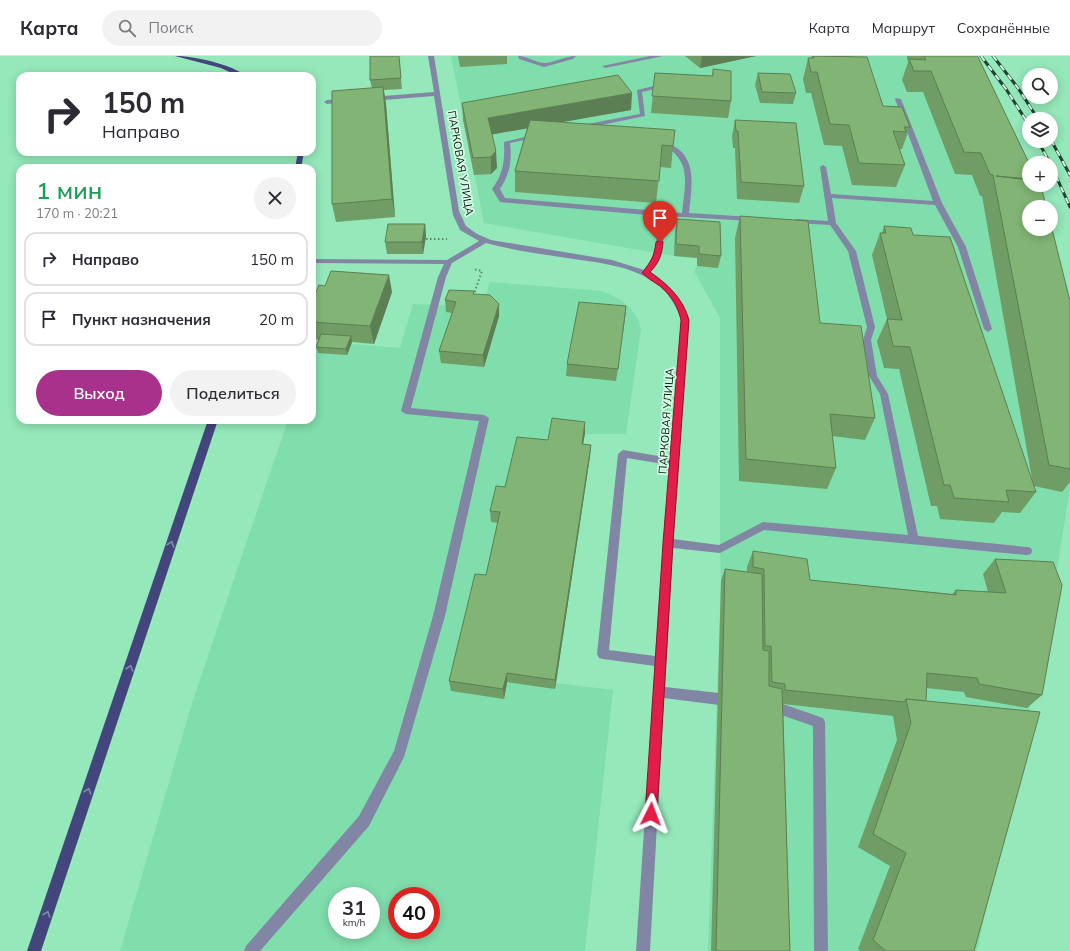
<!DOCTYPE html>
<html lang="ru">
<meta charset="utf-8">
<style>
:root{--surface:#fff;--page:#f2f2f3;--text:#2b2b33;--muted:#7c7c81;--line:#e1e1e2;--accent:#a8328b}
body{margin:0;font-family:Mulish,sans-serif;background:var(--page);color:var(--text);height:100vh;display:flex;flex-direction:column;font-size:15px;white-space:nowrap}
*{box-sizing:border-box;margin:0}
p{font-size:13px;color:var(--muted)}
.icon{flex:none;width:22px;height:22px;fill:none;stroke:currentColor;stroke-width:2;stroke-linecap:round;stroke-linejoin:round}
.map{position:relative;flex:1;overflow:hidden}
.drawer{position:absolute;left:16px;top:108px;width:300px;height:260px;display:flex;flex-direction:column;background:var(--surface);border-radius:12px;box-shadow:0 2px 10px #0003}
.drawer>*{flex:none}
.banner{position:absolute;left:16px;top:16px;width:300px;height:84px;border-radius:12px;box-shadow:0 2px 10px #0003;background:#fff;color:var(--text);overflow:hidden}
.controls{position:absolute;left:1022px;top:12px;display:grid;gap:8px}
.controls a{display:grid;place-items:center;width:36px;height:36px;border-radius:50%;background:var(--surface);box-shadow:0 2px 10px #0003;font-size:20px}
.speed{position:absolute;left:328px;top:831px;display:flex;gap:8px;font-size:20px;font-weight:700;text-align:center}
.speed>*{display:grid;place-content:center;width:52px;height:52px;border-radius:50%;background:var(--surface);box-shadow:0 2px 10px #0003;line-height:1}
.speed small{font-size:10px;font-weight:400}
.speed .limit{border:6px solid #d22;background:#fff;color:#111}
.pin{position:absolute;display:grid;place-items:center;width:34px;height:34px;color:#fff;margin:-41px -17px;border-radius:50% 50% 50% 0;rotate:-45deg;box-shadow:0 0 4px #0007}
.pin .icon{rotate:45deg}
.me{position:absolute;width:44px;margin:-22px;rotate:3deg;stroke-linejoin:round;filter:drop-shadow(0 0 3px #0008)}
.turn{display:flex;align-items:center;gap:14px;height:84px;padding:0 20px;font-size:18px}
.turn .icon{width:52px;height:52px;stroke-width:2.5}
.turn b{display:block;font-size:28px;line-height:34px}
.round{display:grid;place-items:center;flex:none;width:42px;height:42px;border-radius:21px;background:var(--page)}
.summary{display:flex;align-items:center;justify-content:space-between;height:68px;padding:0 20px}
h1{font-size:24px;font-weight:600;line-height:30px;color:#1e9e55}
.button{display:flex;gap:8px;margin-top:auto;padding:8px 20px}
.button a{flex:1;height:46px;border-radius:24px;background:var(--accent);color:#fff;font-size:16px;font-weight:600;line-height:46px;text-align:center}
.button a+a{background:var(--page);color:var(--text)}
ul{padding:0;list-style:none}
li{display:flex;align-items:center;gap:12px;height:54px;margin:0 8px 6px;padding:0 12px;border:2px solid var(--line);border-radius:12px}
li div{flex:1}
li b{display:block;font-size:15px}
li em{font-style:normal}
header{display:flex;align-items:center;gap:24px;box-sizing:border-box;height:56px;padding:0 20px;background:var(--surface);border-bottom:1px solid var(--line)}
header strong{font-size:19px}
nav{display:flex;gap:22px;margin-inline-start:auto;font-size:14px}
.search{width:280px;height:36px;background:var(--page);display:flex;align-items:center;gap:10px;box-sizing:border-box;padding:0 14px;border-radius:22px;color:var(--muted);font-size:15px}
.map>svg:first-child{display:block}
</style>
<header>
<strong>Карта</strong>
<div class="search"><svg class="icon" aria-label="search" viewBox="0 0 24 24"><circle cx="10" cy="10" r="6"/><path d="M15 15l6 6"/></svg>Поиск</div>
<nav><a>Карта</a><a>Маршрут</a><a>Сохранённые</a></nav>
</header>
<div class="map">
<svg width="1070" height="895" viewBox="0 0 1070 895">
<rect width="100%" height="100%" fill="#94e8ba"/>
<g fill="#80ddac" fill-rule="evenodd">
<polygon points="451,0 957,0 1029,129 1029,173 1070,252 1070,431 1049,564 977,895 708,895 721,524 720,493 720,262 694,215 697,210 697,202 674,200 484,167"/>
<path d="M490,226L602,235L621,244L630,252L638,263L641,273L626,378H585L581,399L590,400L556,627L613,634L585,895H120L192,647L288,364H312V295L317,285L400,292L413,248L483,251ZM337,840H371V874H337ZM397,840H431V874H397Z"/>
</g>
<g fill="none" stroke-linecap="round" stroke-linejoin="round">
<g stroke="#52896b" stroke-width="2" stroke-dasharray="1.5 2.5" stroke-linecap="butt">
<polyline points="426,183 447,183"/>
<polyline points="472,238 474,238 482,215 473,213"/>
</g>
<g fill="#8286a5" fill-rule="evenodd">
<path d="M428,0H434L459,155L466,170L477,178L491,184L612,204L644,214C658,198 657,179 658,160L500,146L492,133C503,118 505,105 504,86L537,78L540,80L539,81L510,87C512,105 510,118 500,133L505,142L682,157C685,127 693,103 660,88V86L662,85C699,96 692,127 689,157L752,161L756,163L752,165L665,160C664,181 664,200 650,216C669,227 682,243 689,264L673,483L719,489L763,466L908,479L880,338L869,320L863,284L867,271L848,195L830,169L796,167L792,165L796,163L828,165L820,111L823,109L826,111L831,138L933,145L895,43L896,42L901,43L942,147L966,191L992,273L988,276L984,273L958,191L935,149L832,142L836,167L856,195L875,271L871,284L877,320L888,338L918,480L1027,491L1031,492L1032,495L1031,498L1027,499L764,474L720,497L673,492L665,631L719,637L723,639L725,643L723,647L719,649L664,642L650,895H636L655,610L603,603L599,602L597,598L618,398L623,394L670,402L681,264C665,212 613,209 567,202C540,198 512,194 486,187L452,207L446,221L411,352L484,359L489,362L445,560L404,701L369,770L260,895H244L246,890L359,760L394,695L433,560L479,365L406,358L401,355L438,221L444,208L312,207V203L447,204L479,185L460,174L453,159L434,40L371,45L368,43L371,41L434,36ZM627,402L669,409L655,600L609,594Z"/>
<path d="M518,0C527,0 536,7 545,7C556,6 565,0 576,0L573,3L544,11L519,3Z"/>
<polygon points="650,0 663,0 605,12 602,10"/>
<polygon points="666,27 668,28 668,30 642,36 645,60 582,73 579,71 582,69 640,58 637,34"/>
<polygon points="345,43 347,44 347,46 327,48 324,46 327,44"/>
<polygon points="777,646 823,662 825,666 828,895 814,895 813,670 773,656 771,652 773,648"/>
</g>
<g fill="#43467c" fill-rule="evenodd">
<path d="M175,0C194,0 231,8 246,20H238L221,12Z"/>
<polygon points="298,96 304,96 301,112 295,112"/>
<polygon points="208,364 218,364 41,895 27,895"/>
</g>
<g stroke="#214330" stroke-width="3">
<g id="rail">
<polyline points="981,0 1006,33 1029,69"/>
<polyline points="993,0 1018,32 1038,63"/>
<polyline points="1051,84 1070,119"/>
<polyline points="1038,85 1050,107"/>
<polyline points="1051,109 1070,151"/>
</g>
</g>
<use href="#rail" stroke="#d7ffe7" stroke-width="2" stroke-dasharray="6" stroke-linecap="butt"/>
</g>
<g fill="#709c65">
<polygon points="399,0 402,33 384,34 386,48 395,161 336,166 332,148 372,32 370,24"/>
<polygon points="458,0 507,0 507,8 460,11"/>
<polygon points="685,0 756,0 700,12"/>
<polygon points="812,0 851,0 883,50 910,71 902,93 900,93 899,94 905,109 896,131 852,129 842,90 824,89 811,37 806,37 803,23 808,2 811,2"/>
<polygon points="907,0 977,0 1029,107 1029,129 1070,245 1070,426 1062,436 1034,430 1036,436 1020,457 1002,456 994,467 940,463 937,450 931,450 899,313 884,312 877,285 887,263 872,199 880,177 882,177 884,170 913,179 1032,423 982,140 980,140 972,119 955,118 923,36 907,36 902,24 908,6 907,2"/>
<polygon points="713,13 731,45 728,62 651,57 655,17 712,20"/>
<polygon points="758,17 796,37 793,48 760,47 755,29"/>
<polygon points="462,47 631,54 559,66 673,90 671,112 660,111 656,147 515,136 515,115 527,72 492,78 497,112 491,118 474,119 463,64"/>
<polygon points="735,64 804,130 799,147 737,143 735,92 733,92 732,80"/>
<polygon points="740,160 820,267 875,362 865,384 832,380 836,412 827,433 739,425 735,182"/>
<polygon points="677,163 721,200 718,212 697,210 697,202 674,200 675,175"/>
<polygon points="425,168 426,180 423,198 387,198 385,186"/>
<polygon points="392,236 374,288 352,286 347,299 318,297 316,291 319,284 314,283 312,274 312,246"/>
<polygon points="474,238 499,248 499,260 484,311 441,307 439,295 452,257 446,256 445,244"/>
<polygon points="626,250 616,325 566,320 567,308"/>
<polygon points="585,377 583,388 590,400 555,633 507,626 504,643 451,635 449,625 486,519 498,467 491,466 490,455 505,431 548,384"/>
<polygon points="753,495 810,524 952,538 956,534 988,536 983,518 995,503 1042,639 1027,652 966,641 964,636 926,632 926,645 974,895 860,895 858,893 890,810 858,791 897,684 893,660 783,648 790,895 711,895 721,524 725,513 747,516 747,511"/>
</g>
<g fill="#5b7f52">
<polygon points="702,0 756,0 700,12"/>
<polygon points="383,31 386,48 395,161 392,143"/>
<polygon points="632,37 631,54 489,79 488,62"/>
<polygon points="496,95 497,112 491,118 491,101"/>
<polygon points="425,168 426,180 423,198 422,186"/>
<polygon points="389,219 392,236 374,288 370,270"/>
<polygon points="499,248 499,260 484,311 483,299"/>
<polygon points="626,250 625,263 616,325 618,313"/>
<polygon points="351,280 352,286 347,299 346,293"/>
<polygon points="585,366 585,377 581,399 582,388"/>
<polygon points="591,389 590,400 555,633 555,624"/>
<polygon points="507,617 507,626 504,643 503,633"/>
</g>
<g fill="#82b575" stroke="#5b7f52">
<polygon points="370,0 399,0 401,22 370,24"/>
<polygon points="813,0 867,1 883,50 902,51 910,71 904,71 906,76 893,75 905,109 859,107 849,69 830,68 817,16 811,16 808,2 814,2"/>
<polygon points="924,0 977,0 978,1 1029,107 1029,123 996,120 1029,124 1029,129 1041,129 1046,151 1029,151 1029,173 1051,173 1051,169 1070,245 1070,413 1049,409 993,119 990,118 981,97 964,96 931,15 914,15 909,3 926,4"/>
<polygon points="713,13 731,15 731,45 652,40 655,17 713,20"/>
<polygon points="758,17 790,18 796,37 762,36"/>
<polygon points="618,19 632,37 488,62 496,95 491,101 473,102 462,47"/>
<polygon points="383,31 392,143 332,148 332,35"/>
<polygon points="530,64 675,74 673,90 662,89 659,125 515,115"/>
<polygon points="735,64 796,67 804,130 741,126 738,75 736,75"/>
<polygon points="740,160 808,165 820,267 861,270 875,362 830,358 836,412 746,403"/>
<polygon points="677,163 720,166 721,200 699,198 699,190 676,188"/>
<polygon points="388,168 425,168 422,186 385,186"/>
<polygon points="884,170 911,172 913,179 950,181 1036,436 1006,434 1009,446 954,442 950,429 944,429 910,291 893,290 887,263 902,264 880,177 886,177"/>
<polygon points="331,215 389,219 370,270 312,266 312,260 316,252 312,252 312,246 319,229 325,230"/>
<polygon points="449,234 474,235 473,238 490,239 499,248 483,299 439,295 456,246 445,244"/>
<polygon points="579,246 626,250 618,313 567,308"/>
<polygon points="321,278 351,280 346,293 316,291"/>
<polygon points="552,362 585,366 582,388 591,389 555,624 507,617 503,633 449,625 475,518 486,519 500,456 490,455 496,430 505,431 517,381 548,384"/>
<polygon points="753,495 807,503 810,524 956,539 956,534 1006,537 995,503 1053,506 1062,529 1042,639 979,628 977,622 927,617 926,645 906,643 904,646 785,634 785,628 772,626 771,590 765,590 764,513 753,511"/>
<polygon points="725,513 762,518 763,594 769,595 769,630 782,633 790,895 716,895"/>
<polygon points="906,643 1040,656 974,895 886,895 873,884 906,797 873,778 911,667"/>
</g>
<defs><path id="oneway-chevron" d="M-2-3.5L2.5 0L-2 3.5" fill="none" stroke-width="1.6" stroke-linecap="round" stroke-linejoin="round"/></defs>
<g stroke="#7e90a7">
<use href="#oneway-chevron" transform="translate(171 488) rotate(-71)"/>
<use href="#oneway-chevron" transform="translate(130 612) rotate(-71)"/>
<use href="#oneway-chevron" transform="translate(88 735) rotate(-71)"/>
<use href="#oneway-chevron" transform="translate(47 858) rotate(-71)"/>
</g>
<path fill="#e11d48" stroke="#92132f" d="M660,184L663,186C662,199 659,207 650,216C668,229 683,242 689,264L673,487L657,758L655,762L651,764L647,762L645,758L663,487L681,264C678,250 671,239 660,230C654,226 647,222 642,217C651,205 654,202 656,186Z"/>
<g text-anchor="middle" stroke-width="3.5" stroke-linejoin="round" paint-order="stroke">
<g font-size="11" fill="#001408" stroke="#d7ffe7">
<text transform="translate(461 107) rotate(80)" y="4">ПАРКОВАЯ УЛИЦА</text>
<text transform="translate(666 365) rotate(-86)" y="4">ПАРКОВАЯ УЛИЦА</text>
</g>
</g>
</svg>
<div class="controls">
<a><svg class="icon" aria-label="search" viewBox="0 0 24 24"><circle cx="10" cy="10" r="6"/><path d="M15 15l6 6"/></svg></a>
<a><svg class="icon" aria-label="layers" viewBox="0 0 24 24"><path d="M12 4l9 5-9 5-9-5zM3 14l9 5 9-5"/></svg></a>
<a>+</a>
<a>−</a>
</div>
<div class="speed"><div>31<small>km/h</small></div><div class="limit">40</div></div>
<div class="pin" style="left:660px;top:186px;background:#d93025"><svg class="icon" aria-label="arrive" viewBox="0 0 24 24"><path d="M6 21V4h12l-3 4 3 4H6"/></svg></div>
<svg class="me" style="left:651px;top:758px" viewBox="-20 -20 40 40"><path d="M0-17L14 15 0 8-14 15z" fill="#e11d48" stroke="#fff" stroke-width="4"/></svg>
<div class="banner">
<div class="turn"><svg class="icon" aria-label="right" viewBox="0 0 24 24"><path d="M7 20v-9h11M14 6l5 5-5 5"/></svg><div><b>150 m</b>Направо</div></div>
</div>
<section class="drawer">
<div class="summary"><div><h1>1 мин</h1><p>170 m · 20:21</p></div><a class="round"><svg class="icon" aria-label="close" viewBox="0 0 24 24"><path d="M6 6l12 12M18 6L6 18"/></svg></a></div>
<ul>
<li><svg class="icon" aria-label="right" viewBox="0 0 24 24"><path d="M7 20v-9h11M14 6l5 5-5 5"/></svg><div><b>Направо</b></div><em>150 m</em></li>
<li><svg class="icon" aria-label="arrive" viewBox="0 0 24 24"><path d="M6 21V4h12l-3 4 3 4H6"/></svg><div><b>Пункт назначения</b></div><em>20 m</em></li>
</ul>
<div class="button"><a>Выход</a><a>Поделиться</a></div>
</section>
</div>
